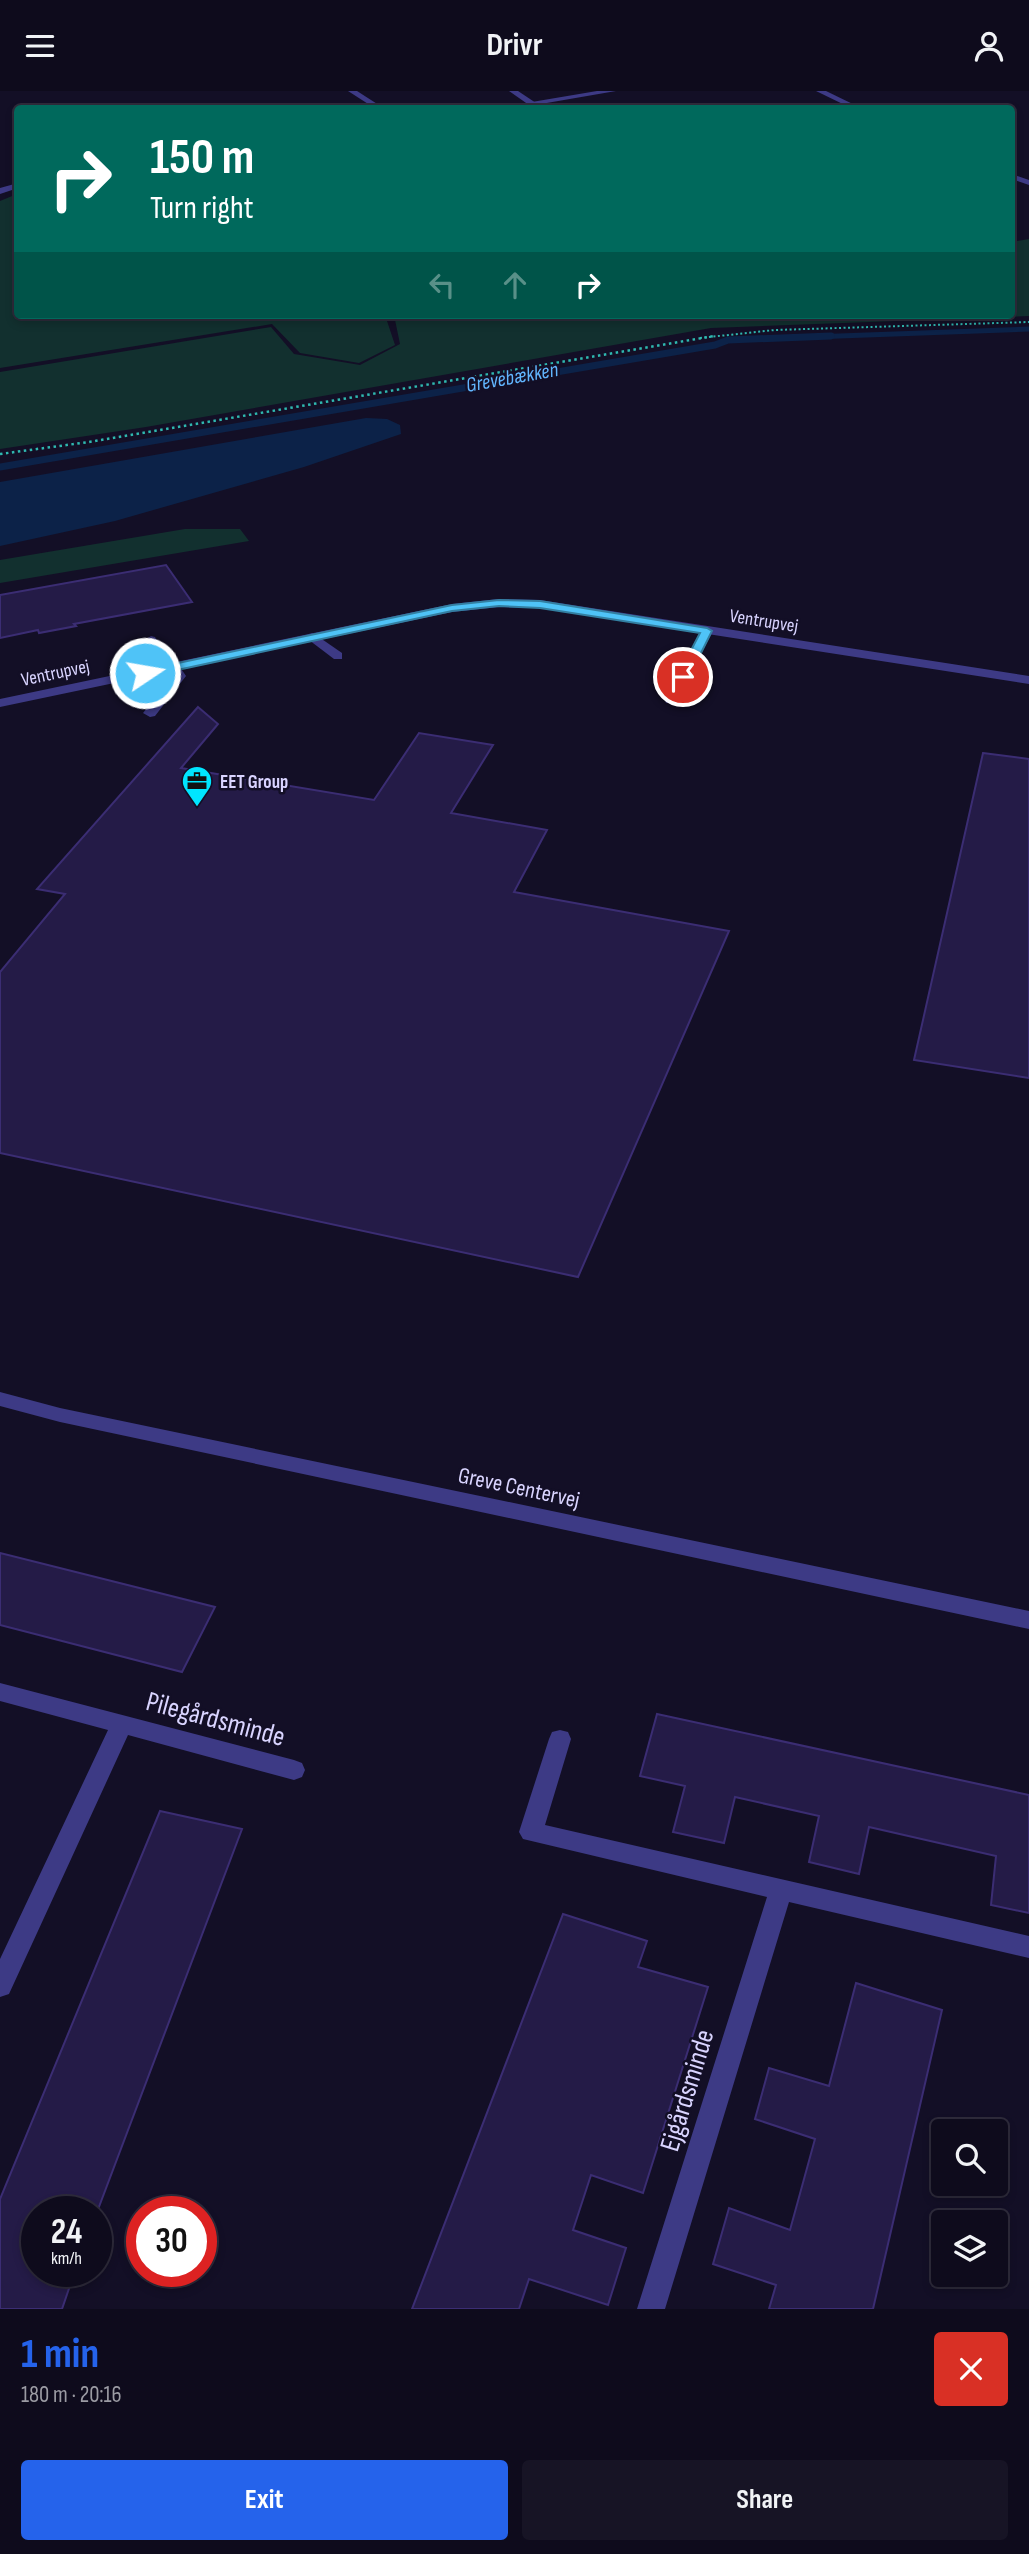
<!DOCTYPE html>
<meta charset="utf-8">
<style>
:root{--surface:#0e0b1c;--page:#171425;--text:#f1f3f6;--muted:#9b9ba3;--line:#2e2b3b;--accent:#2563eb}
body{margin:0;font-family:"Sofia Sans Condensed",sans-serif;background:var(--page);color:var(--text);height:100vh;display:flex;flex-direction:column;font-size:26px;white-space:nowrap}
*{box-sizing:border-box;margin:0}
p{font-size:23px;color:var(--muted)}
.icon{flex:none;width:38px;height:38px;fill:none;stroke:currentColor;stroke-width:2;stroke-linecap:round;stroke-linejoin:round}
.map{position:relative;height:2218px;overflow:hidden}
.details{display:flex;flex-direction:column;background:var(--surface);flex:1}
.details>*{flex:none}
.banner{position:absolute;left:14px;top:14px;width:1001px;height:214px;border-radius:7px;box-shadow:0 4px 10px #0003,0 0 0 2px var(--line);background:#00695c;color:#fff;overflow:hidden}
.controls{position:absolute;left:931px;top:2028px;display:grid;gap:14px}
.controls a{display:grid;place-items:center;width:77px;height:77px;border-radius:7px;background:var(--surface);box-shadow:0 4px 10px #0003,0 0 0 2px var(--line);font-size:35px}
.speed{position:absolute;left:21px;top:2105px;display:flex;gap:14px;font-size:35px;font-weight:700;text-align:center}
.speed>*{display:grid;place-content:center;width:91px;height:91px;border-radius:50%;background:var(--surface);box-shadow:0 4px 10px #0003,0 0 0 2px var(--line);line-height:1}
.speed small{font-size:18px;font-weight:400}
.speed .limit{border:10px solid #d22;background:#fff;color:#111}
.pin{position:absolute;display:grid;place-items:center;width:60px;height:60px;color:#fff;margin:-30px;border:4px solid #fff;border-radius:50%;box-shadow:0 2px 7px #0007}
.me{position:absolute;width:77px;margin:-38px;rotate:78deg;stroke-linejoin:round;filter:drop-shadow(0 0 5px #0008)}
.turn{display:flex;align-items:center;gap:24px;height:147px;padding:0 21px;font-size:32px}
.turn .icon{width:91px;height:91px;stroke-width:2.5}
.turn b{display:block;font-size:49px;line-height:60px}
.lanes{display:flex;align-items:center;height:66px;padding:0 21px;background:#0003;justify-content:center;gap:35px;direction:ltr}
.lanes .off{opacity:.35}
.round{display:grid;place-items:center;flex:none;width:74px;height:74px;border-radius:7px;background:var(--page)}
.summary{display:flex;align-items:center;justify-content:space-between;height:119px;padding:0 21px}
h1{font-size:42px;font-weight:700;line-height:52px;color:var(--accent)}
.button{display:flex;gap:14px;margin-top:auto;padding:14px 21px}
.button a{flex:1;height:80px;border-radius:7px;background:var(--accent);color:#fff;font-size:28px;font-weight:700;line-height:80px;text-align:center}
.button a+a{background:var(--page);color:var(--text)}
header{display:flex;justify-content:space-between;align-items:center;height:91px;padding:0 21px;background:var(--surface);font-size:32px;font-weight:700}
.map>svg:first-child{display:block}
</style>
<header><svg class="icon" aria-label="menu" viewBox="0 0 24 24"><path d="M4 6h16M4 12h16M4 18h16"/></svg>Drivr<svg class="icon" aria-label="person" viewBox="0 0 24 24"><circle cx="12" cy="8" r="4"/><path d="M4 21q1-7 8-7t8 7"/></svg></header>
<div class="map">
<svg width="1029" height="2218" viewBox="0 0 1029 2218">
<rect width="100%" height="100%" fill="#130f26"/>
<g fill="#12302f">
<polygon points="17,103 18,224 385,224 395,254 359,272 300,262 272,233 0,277 0,110"/>
<polygon points="1029,148 1029,225 711,237 146,336 0,358 0,281 271,236 294,263 360,274 400,253 394,224 1012,224 1012,151"/>
<polygon points="185,438 240,438 249,450 0,492 0,469"/>
</g>
<polygon fill="#0c2248" points="366,327 387,328 400,334 401,343 304,376 115,430 0,455 0,391"/>
<g fill="none" stroke-linecap="round" stroke-linejoin="round">
<polyline stroke="#0c2248" stroke-width="5" points="784,247 1029,238"/>
<polyline stroke="#0c2248" stroke-width="7" points="0,376 715,254 728,249 831,245"/>
</g>
<g fill="#241b47" stroke="#3b2d73" stroke-width="2">
<polygon points="166,474 192,511 74,533 76,535 39,542 38,539 0,547 0,504"/>
<polygon points="198,616 218,633 181,677 374,709 419,642 493,654 451,722 547,739 514,801 729,840 578,1186 0,1062 0,881 65,803 37,798"/>
<polygon points="983,662 1029,668 1029,987 914,969"/>
<polygon points="0,1462 215,1516 182,1581 0,1534"/>
<polygon points="657,1623 1029,1704 1029,1822 991,1814 996,1765 869,1736 859,1783 809,1771 819,1725 735,1706 724,1752 673,1741 685,1695 640,1685"/>
<polygon points="160,1720 242,1738 97,2121 37,2121 37,2180 75,2180 62,2218 0,2218 0,2108"/>
<polygon points="563,1823 647,1850 638,1876 708,1896 643,2102 591,2084 573,2139 626,2157 608,2214 529,2188 519,2218 412,2218"/>
<polygon points="856,1892 942,1919 873,2218 769,2218 776,2194 713,2173 729,2117 790,2139 815,2048 755,2028 769,1977 829,1995"/>
</g>
<g fill="none" stroke-linecap="round" stroke-linejoin="round">
<polyline stroke="#2fb8b0" stroke-width="2" stroke-dasharray="2 2.5" stroke-linecap="butt" points="700,247 775,239 1029,231"/>
<polyline stroke="#2fb8b0" stroke-width="2.5" stroke-dasharray="2.5 3.5" stroke-linecap="butt" points="0,363 89,351 714,245"/>
<g fill="#3d3a85" fill-rule="evenodd">
<polygon points="348,0 357,0 385,18 376,18"/>
<polygon points="509,0 518,0 536,12 529,14"/>
<polygon points="816,0 826,0 863,18 853,18"/>
<polygon points="740,15 743,18 731,18 731,16"/>
<polygon points="1012,83 1029,89 1029,94 1012,88"/>
<polygon points="707,536 713,540 677,609 676,612 666,612 665,609 701,540"/>
<polygon points="313,542 342,562 342,568 334,568 309,549 309,543"/>
<polygon points="151,545 155,546 172,573 178,573 186,585 155,625 150,626 143,622 173,585 171,580 165,580 145,549"/>
</g>
<g fill="#3d3a85" fill-rule="evenodd">
<polygon points="499,508 540,509 1029,585 1029,593 540,517 499,516 452,521 0,616 0,608 452,513"/>
<polygon points="0,1592 294,1669 302,1672 305,1679 302,1686 294,1689 128,1644 9,1903 0,1906 0,1868 108,1639 0,1610"/>
<polygon points="560,1639 568,1641 571,1648 545,1734 1029,1845 1029,1867 789,1811 665,2218 637,2218 767,1806 523,1748 519,1741 549,1648 552,1641"/>
</g>
<g fill="#3d3a85" fill-rule="evenodd">
<polygon points="597,0 616,0 512,18 491,18"/>
<polygon points="18,92 18,97 0,103 0,97"/>
<polygon points="0,1301 60,1317 1029,1520 1029,1538 60,1331 0,1315"/>
</g>
</g>
<polygon fill="#4fc3f7" stroke="#337fa1" stroke-width="2" points="499,509 540,510 707,537 712,540 689,586 683,589 677,586 700,542 540,517 499,515 452,520 145,586 139,582 145,579 452,514"/>
<defs>
<g id="office-pin" transform="scale(1.575)"><path d="M0 17L-7.5 6A9.5 9.5 0 1 1 7.5 6Z" fill="#00e5ff" stroke="#130f26"/><path d="M-6-3h4V-5.5h4V-3h4V5H-6ZM-1-4.5V-3h2v-1.5ZM-6 0V1H6V0Z" fill="#111"/></g>
</defs>
<g fill-rule="evenodd">
<use href="#office-pin" x="197" y="690"/>
</g>
<g text-anchor="middle" stroke-width="5" stroke-linejoin="round" paint-order="stroke">
<g font-size="19" fill="#d9d4ff" stroke="#130f26">
<text transform="translate(764 529) rotate(9)" y="7">Ventrupvej</text>
<text transform="translate(55 581) rotate(-12)" y="7">Ventrupvej</text>
</g>
<g font-size="19" font-weight="bold" fill="#d9d4ff" stroke="#130f26" text-anchor="start">
<text x="220" y="697">EET Group</text>
</g>
<g font-size="21" font-style="italic" fill="#62b6ff" stroke="#130f26">
<text transform="translate(512 286) rotate(-10)" y="7">Grevebækken</text>
</g>
<g font-size="23" fill="#d9d4ff" stroke="#130f26">
<text transform="translate(519 1396) rotate(12)" y="8">Greve Centervej</text>
</g>
<g font-size="28" fill="#d9d4ff" stroke="#130f26">
<text transform="translate(216 1627) rotate(15)" y="10">Pilegårdsminde</text>
<text transform="translate(686 1999) rotate(-73)" y="10">Ejgårdsminde</text>
</g>
</g>
</svg>
<div class="controls">
<a><svg class="icon" aria-label="search" viewBox="0 0 24 24"><circle cx="10" cy="10" r="6"/><path d="M15 15l6 6"/></svg></a>
<a><svg class="icon" aria-label="layers" viewBox="0 0 24 24"><path d="M12 4l9 5-9 5-9-5zM3 14l9 5 9-5"/></svg></a>
</div>
<div class="speed"><div>24<small>km/h</small></div><div class="limit">30</div></div>
<div class="pin" style="left:683px;top:586px;background:#d93025"><svg class="icon" aria-label="arrive" viewBox="0 0 24 24"><path d="M6 21V4h12l-3 4 3 4H6"/></svg></div>
<svg class="me" style="left:145px;top:582px" viewBox="-20 -20 40 40"><circle r="17" fill="#4fc3f7" stroke="#fff" stroke-width="3"/><path d="M0-11L8 9 0 5-8 9z" fill="#fff"/></svg>
<div class="banner">
<div class="turn"><svg class="icon" aria-label="right" viewBox="0 0 24 24"><path d="M7 20v-9h11M14 6l5 5-5 5"/></svg><div><b>150 m</b>Turn right</div></div>
<div class="lanes"><svg class="icon off" aria-label="left" viewBox="0 0 24 24"><path d="M17 20v-9H6M10 6l-5 5 5 5"/></svg><svg class="icon off" aria-label="ahead" viewBox="0 0 24 24"><path d="M12 20V5M6 11l6-6 6 6"/></svg><svg class="icon" aria-label="right" viewBox="0 0 24 24"><path d="M7 20v-9h11M14 6l5 5-5 5"/></svg></div>
</div>
</div>
<section class="details">
<div class="summary"><div><h1>1 min</h1><p>180 m · 20:16</p></div><a class="round" style="background:#d93025;color:#fff"><svg class="icon" aria-label="close" viewBox="0 0 24 24"><path d="M6 6l12 12M18 6L6 18"/></svg></a></div>
<div class="button"><a>Exit</a><a>Share</a></div>
</section>
